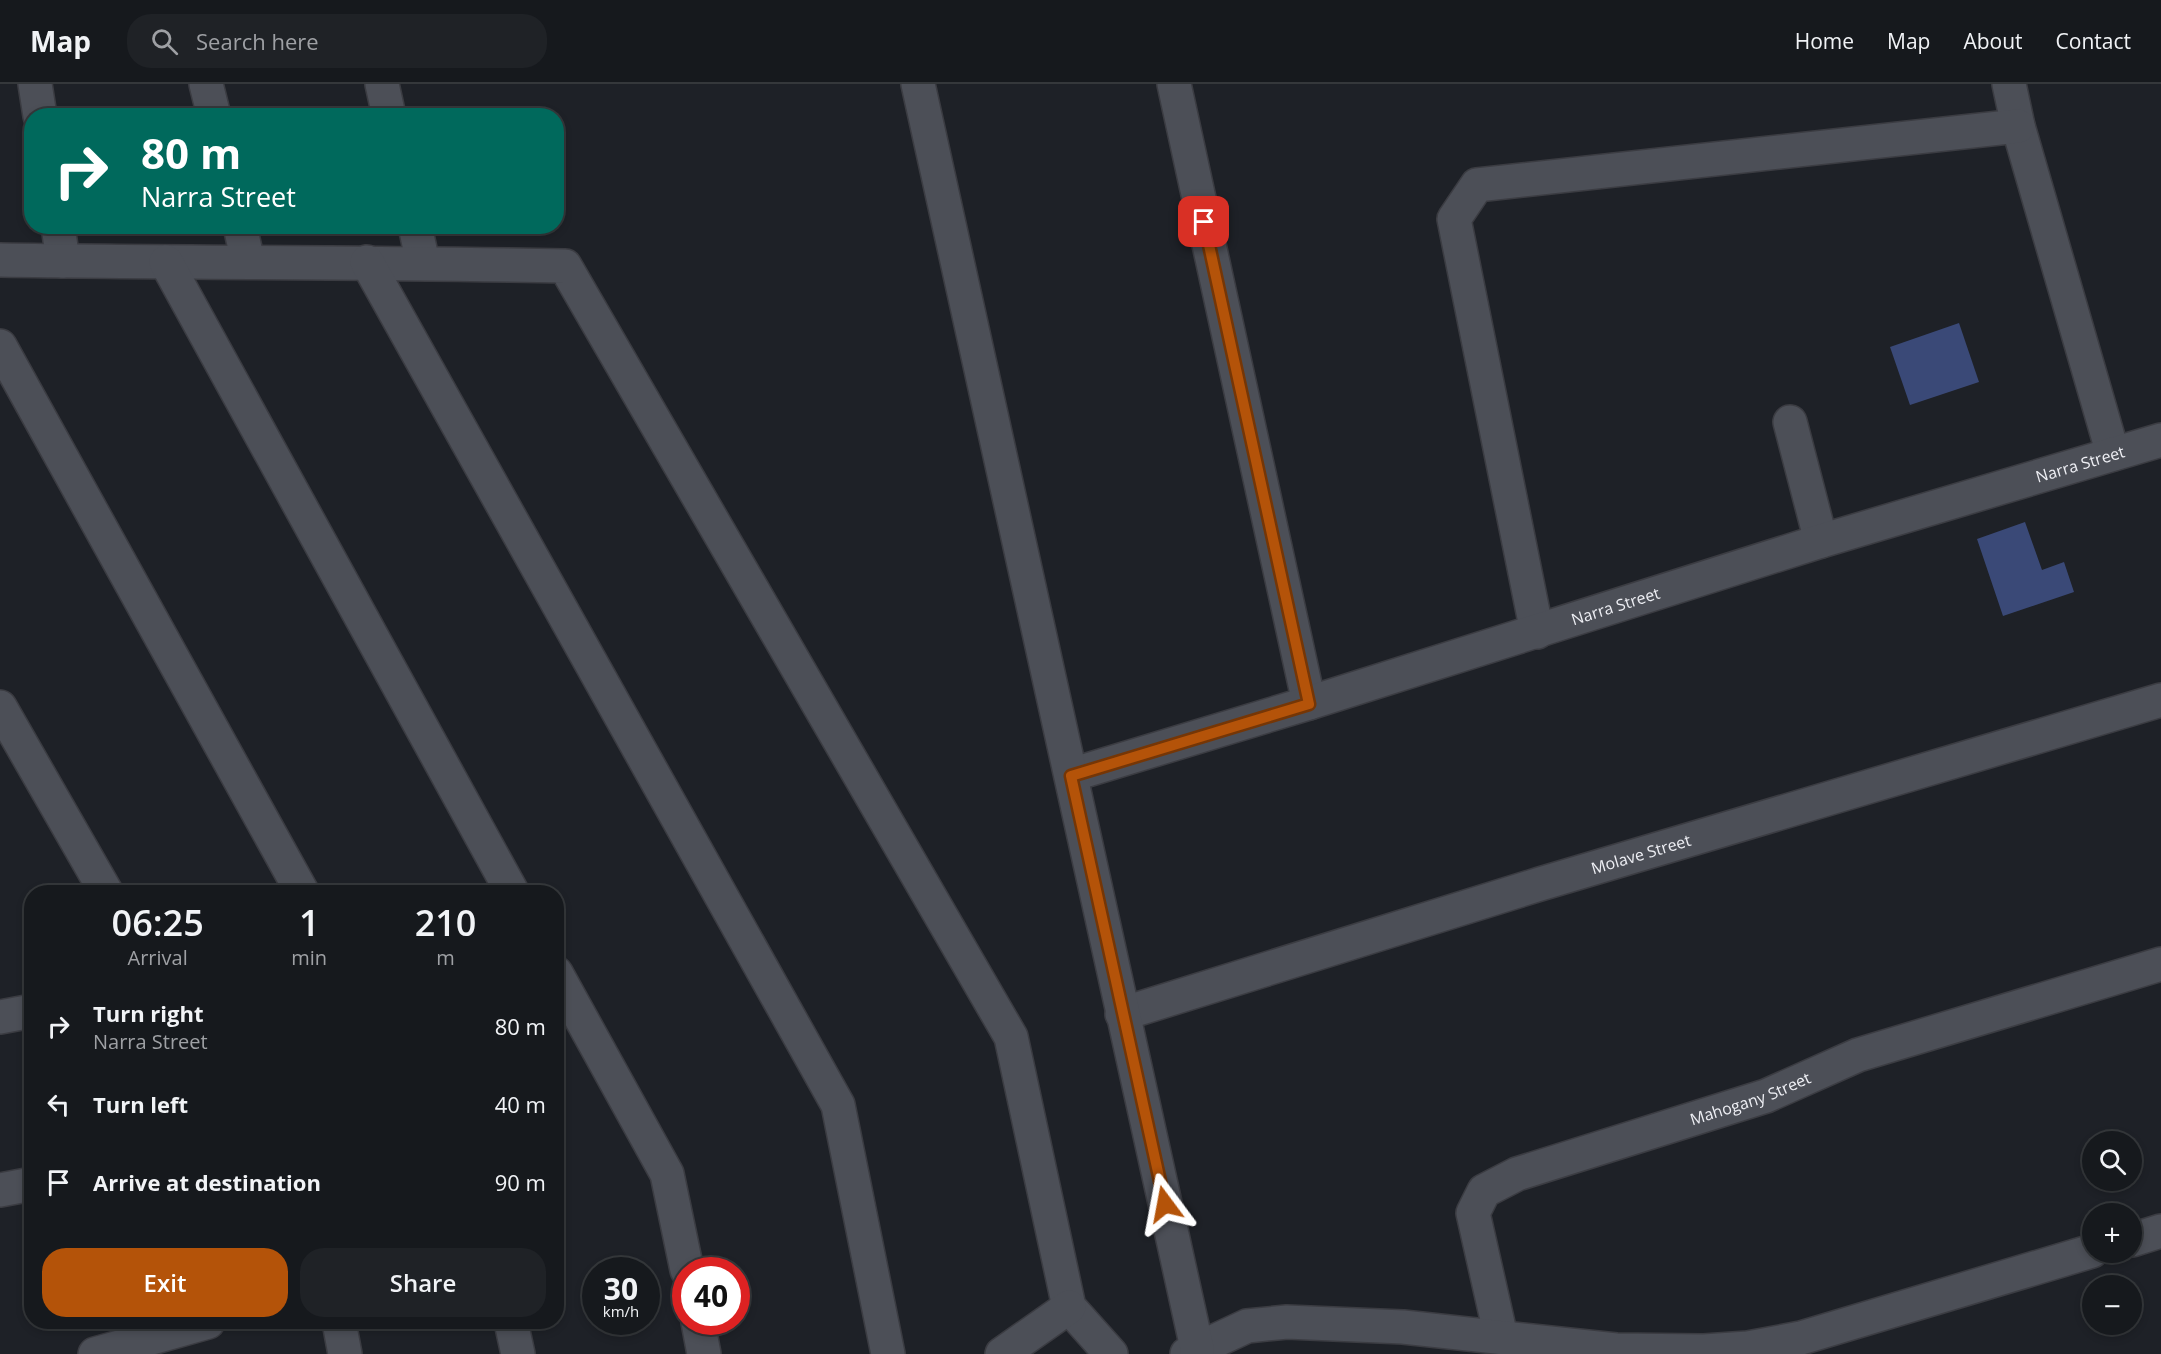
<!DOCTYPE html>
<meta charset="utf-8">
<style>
:root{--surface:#16191d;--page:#1f2226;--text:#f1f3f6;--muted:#9ea0a4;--line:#35383b;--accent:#b45309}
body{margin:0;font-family:"Open Sans",sans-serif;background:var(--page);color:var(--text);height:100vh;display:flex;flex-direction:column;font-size:22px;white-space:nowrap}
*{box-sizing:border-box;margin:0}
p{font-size:20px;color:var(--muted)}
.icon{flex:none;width:33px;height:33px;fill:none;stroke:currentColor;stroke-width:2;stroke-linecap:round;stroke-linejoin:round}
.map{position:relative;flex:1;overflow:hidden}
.side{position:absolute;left:24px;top:801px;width:540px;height:444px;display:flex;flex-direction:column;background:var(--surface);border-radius:24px;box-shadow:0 3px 9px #0003,0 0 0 2px var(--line)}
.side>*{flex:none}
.guide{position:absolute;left:24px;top:24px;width:540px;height:126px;border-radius:24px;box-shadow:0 3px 9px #0003,0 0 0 2px var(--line);background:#00695c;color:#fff;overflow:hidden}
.fabs{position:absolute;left:2082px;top:1047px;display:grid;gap:12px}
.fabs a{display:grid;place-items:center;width:60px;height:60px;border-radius:50%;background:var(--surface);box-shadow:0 3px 9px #0003,0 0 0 2px var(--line);font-size:30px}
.speed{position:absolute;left:582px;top:1173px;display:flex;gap:12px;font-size:30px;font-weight:700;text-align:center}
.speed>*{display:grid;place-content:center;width:78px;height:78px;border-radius:50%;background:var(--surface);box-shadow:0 3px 9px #0003,0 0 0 2px var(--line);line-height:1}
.speed small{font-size:15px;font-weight:400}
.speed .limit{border:9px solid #d22;background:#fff;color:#111}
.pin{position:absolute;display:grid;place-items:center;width:51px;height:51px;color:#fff;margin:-26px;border-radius:12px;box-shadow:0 3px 9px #0006}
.me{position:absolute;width:66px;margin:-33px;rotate:347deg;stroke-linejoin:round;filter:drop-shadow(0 0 4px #0008)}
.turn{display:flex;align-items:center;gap:21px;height:126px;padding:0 18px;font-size:27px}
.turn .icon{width:78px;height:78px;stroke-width:2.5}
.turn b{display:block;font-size:42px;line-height:51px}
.eta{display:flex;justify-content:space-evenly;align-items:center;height:102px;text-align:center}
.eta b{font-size:36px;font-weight:600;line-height:42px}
.primary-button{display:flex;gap:12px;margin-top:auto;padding:12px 18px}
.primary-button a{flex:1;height:69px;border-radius:24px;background:var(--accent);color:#fff;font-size:24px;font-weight:600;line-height:69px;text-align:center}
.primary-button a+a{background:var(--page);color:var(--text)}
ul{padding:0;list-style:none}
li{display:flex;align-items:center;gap:18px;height:78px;padding:0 18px}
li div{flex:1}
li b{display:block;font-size:22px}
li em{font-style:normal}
header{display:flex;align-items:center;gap:36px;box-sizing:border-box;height:84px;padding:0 30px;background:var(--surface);border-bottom:2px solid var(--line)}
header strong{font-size:28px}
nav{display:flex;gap:33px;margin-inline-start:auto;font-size:21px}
.search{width:420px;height:54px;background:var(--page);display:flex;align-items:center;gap:15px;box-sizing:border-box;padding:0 21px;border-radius:24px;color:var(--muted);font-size:22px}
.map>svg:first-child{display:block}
</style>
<header>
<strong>Map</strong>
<div class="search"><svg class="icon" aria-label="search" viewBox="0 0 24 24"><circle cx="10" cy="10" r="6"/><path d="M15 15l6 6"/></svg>Search here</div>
<nav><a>Home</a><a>Map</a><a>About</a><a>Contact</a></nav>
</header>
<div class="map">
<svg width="2161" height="1270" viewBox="0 0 2161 1270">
<rect width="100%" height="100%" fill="#1e2127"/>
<g fill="#3a4977">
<polygon points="1959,239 1979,298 1910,321 1890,263"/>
<polygon points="2025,438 2042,486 2064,478 2074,508 2003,532 1977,455"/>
</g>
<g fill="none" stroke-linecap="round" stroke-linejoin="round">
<g stroke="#3b3c42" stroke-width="36">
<g id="minor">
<polyline points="35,0 40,32"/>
<polyline points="206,0 214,32"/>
<polyline points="382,0 389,32"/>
<polyline points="1174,0 1309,619"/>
<polyline points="2009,0 2018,42 2113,370"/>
<polyline points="58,142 63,177"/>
<polyline points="240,142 248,178"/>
<polyline points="415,142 423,179"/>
<path d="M0,176C188,179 377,178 565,182L1011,953L1069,1223L1111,1270"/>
<polyline points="166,178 512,808"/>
<polyline points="367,178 838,1021 888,1270"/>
<polyline points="0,262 302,808"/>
<polyline points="1790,338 1821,457"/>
<polyline points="1537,548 1454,135 1477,101 2018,42"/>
<polyline points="0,623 106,808"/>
<path id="s1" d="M1071,691L1309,619L1821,457L2161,356"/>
<polyline points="556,889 667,1090 687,1186"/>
<path id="s2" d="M1122,930L1540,800L2161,616"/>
<polyline points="0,933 32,927"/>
<polyline points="0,1106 32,1100"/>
<polyline points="2132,1156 2161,1147"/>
<polyline points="339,1238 345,1270"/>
<polyline points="511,1238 518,1270"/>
<polyline points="698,1238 704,1270"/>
<path id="s3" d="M1501,1253L1473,1129L1484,1107L1517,1090L1766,1012L1858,971L2161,880"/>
<polyline points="95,1270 208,1238"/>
<polyline points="1002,1270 1069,1223"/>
<polyline points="1187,1270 1247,1242 1287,1238 1403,1243 1616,1266 1704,1267 1748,1264 1801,1254 2092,1167"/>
</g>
</g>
<g stroke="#3b3c42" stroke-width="36">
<path id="tertiary" d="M918,0C1013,421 1103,843 1197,1264V1270"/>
</g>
<use href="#minor" stroke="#4c4f57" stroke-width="33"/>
<use href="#tertiary" stroke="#4c4f57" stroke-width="33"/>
</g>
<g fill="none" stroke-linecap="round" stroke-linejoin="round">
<g stroke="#753606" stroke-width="15">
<polyline id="route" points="1165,1120 1071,692 1309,620 1204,138"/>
</g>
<use href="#route" stroke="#b45309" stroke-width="10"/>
</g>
<g text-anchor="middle" stroke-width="6" stroke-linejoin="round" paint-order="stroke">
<g font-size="16" fill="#eeeff4" stroke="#15171d">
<text dy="6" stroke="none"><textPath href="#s1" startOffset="1056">Narra Street</textPath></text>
<text dy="6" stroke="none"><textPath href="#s1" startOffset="570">Narra Street</textPath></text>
<text dy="6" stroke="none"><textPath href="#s2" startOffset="543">Molave Street</textPath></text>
<text dy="6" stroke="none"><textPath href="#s3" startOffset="434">Mahogany Street</textPath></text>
</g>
</g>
</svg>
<div class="fabs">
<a><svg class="icon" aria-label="search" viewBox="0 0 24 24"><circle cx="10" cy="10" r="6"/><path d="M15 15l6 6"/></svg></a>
<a>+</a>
<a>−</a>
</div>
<div class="speed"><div>30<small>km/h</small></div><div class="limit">40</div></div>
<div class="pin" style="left:1204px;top:138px;background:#d93025"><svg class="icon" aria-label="arrive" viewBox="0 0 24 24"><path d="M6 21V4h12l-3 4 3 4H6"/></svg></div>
<svg class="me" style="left:1165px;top:1120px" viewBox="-20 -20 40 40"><path d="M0-17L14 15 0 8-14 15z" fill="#b45309" stroke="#fff" stroke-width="4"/></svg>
<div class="guide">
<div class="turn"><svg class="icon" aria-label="right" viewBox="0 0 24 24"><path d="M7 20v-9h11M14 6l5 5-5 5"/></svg><div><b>80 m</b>Narra Street</div></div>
</div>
<section class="side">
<div class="eta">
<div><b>06:25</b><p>Arrival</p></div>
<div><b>1</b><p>min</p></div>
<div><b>210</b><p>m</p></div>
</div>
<ul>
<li><svg class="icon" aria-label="right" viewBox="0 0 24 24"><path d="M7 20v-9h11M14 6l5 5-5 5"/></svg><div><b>Turn right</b><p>Narra Street</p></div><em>80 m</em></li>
<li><svg class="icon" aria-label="left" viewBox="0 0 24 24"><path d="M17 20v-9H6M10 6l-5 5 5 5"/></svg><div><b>Turn left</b></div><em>40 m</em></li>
<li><svg class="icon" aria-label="arrive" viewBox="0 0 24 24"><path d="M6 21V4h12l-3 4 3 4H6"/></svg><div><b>Arrive at destination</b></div><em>90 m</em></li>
</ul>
<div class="primary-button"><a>Exit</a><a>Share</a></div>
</section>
</div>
